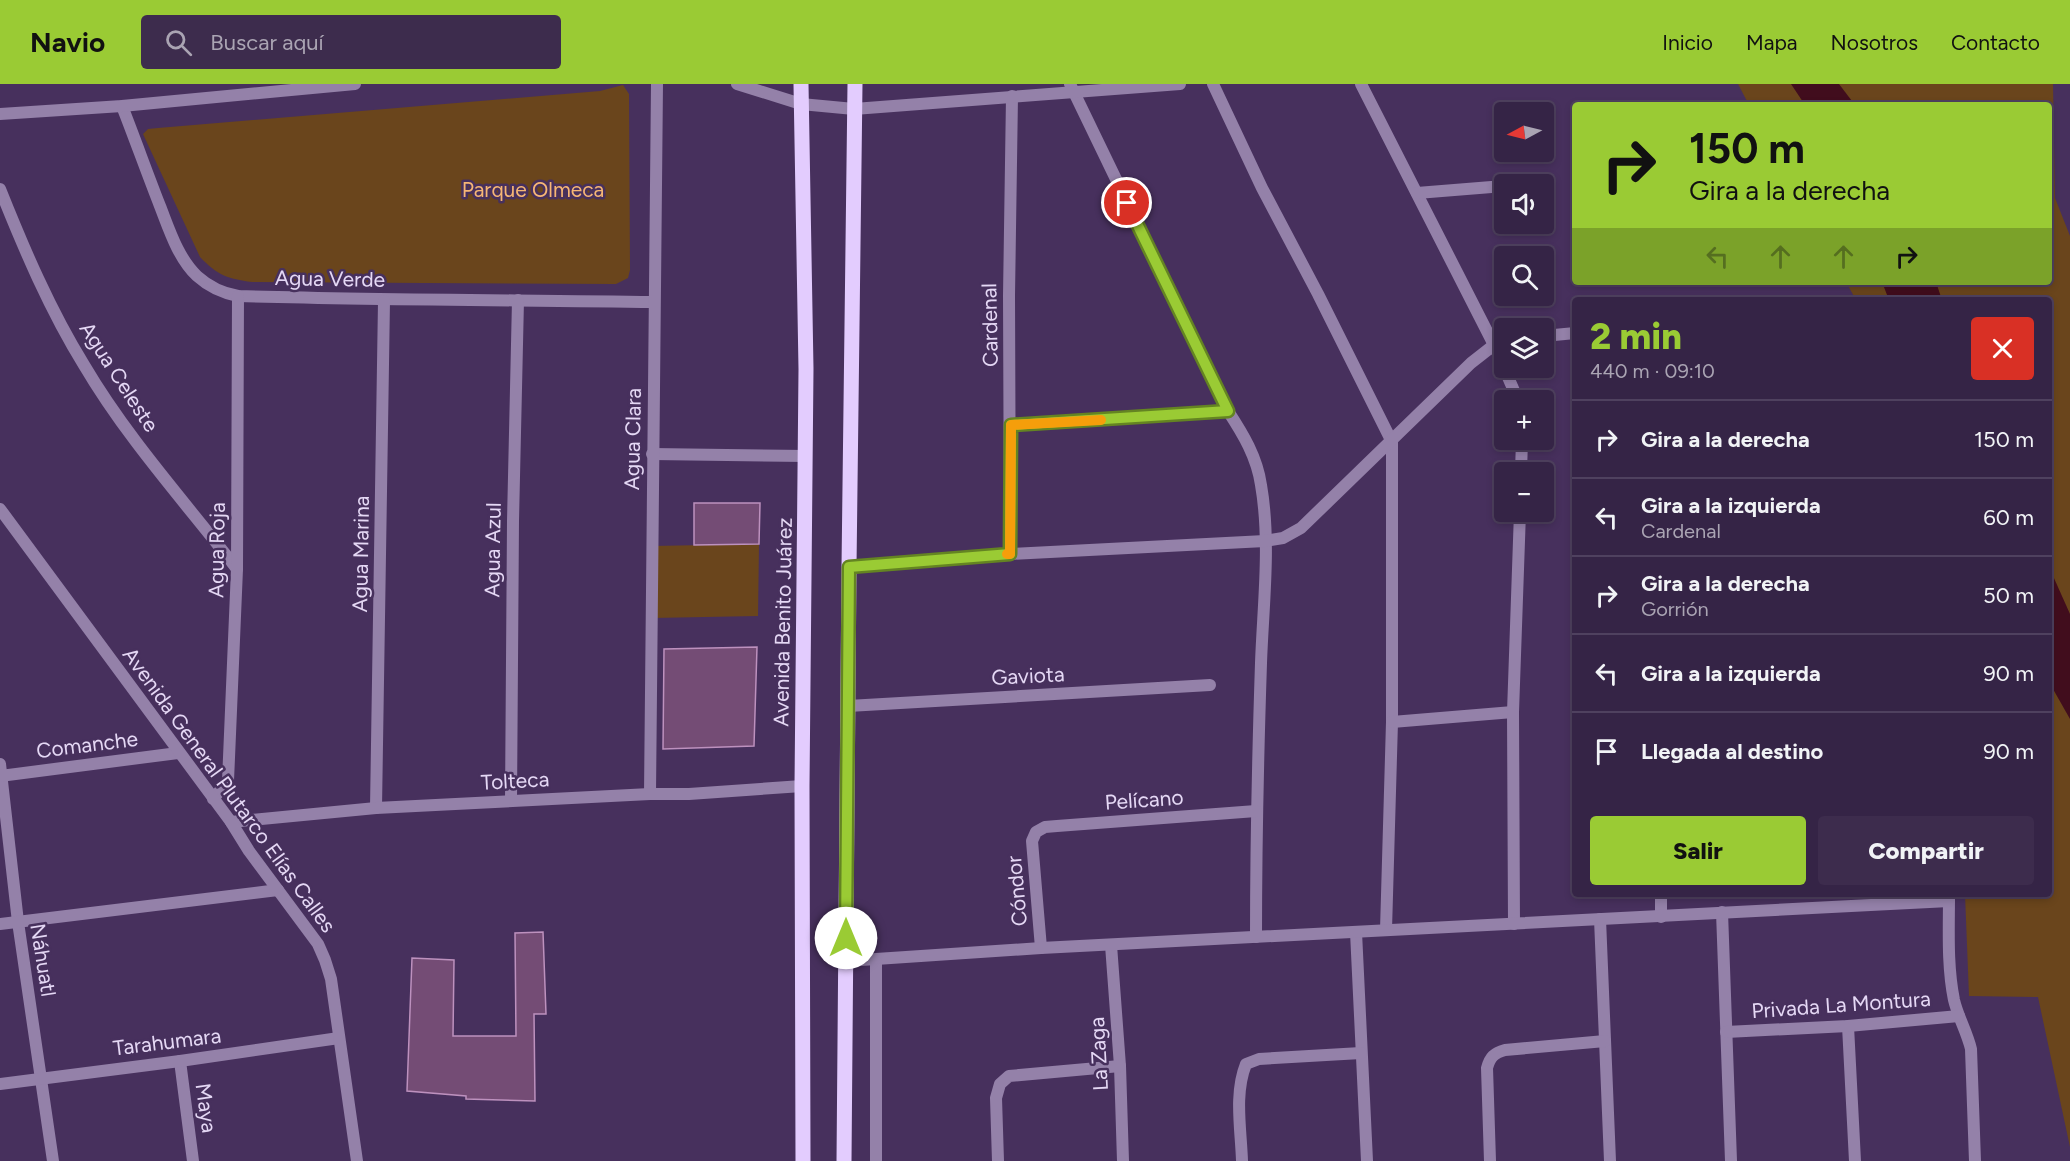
<!DOCTYPE html>
<html lang="es">
<meta charset="utf-8">
<style>
:root{--surface:#352446;--page:#3d2c4d;--text:#f1f3f6;--muted:#aaa4b3;--line:#4f415f;--accent:#9acb34}
body{margin:0;font-family:Figtree,sans-serif;background:var(--page);color:var(--text);height:100vh;display:flex;flex-direction:column;font-size:22px;white-space:nowrap}
*{box-sizing:border-box;margin:0}
p{font-size:20px;color:var(--muted)}
.icon{flex:none;width:33px;height:33px;fill:none;stroke:currentColor;stroke-width:2;stroke-linecap:round;stroke-linejoin:round}
.map{position:relative;flex:1;overflow:hidden}
.drawer{position:absolute;left:1572px;top:213px;width:480px;height:600px;display:flex;flex-direction:column;background:var(--surface);border-radius:6px;box-shadow:0 3px 9px #0003,0 0 0 2px var(--line)}
.drawer>*{flex:none}
.hud{position:absolute;left:1572px;top:18px;width:480px;height:183px;border-radius:6px;box-shadow:0 3px 9px #0003,0 0 0 2px var(--line);background:#9acb34;color:#111;overflow:hidden}
.needle{width:39px;rotate:263deg}
.buttons{position:absolute;left:1494px;top:18px;display:grid;gap:12px}
.buttons a{display:grid;place-items:center;width:60px;height:60px;border-radius:6px;background:var(--surface);box-shadow:0 3px 9px #0003,0 0 0 2px var(--line);font-size:30px}
.pin{position:absolute;display:grid;place-items:center;width:51px;height:51px;color:#fff;margin:-26px;border:3px solid #fff;border-radius:50%;box-shadow:0 2px 6px #0007}
.me{position:absolute;width:66px;margin:-33px;rotate:0deg;stroke-linejoin:round;filter:drop-shadow(0 0 4px #0008)}
.turn{display:flex;align-items:center;gap:21px;height:126px;padding:0 18px;font-size:27px}
.turn .icon{width:78px;height:78px;stroke-width:2.5}
.turn b{display:block;font-size:42px;line-height:51px}
.lanes{display:flex;align-items:center;height:57px;padding:0 18px;background:#0003;justify-content:center;gap:30px;direction:ltr}
.lanes .off{opacity:.35}
.round{display:grid;place-items:center;flex:none;width:63px;height:63px;border-radius:6px;background:var(--page)}
.summary{display:flex;align-items:center;justify-content:space-between;height:102px;padding:0 18px}
h1{font-size:36px;font-weight:800;line-height:45px;color:var(--accent)}
.cta{display:flex;gap:12px;margin-top:auto;padding:12px 18px}
.cta a{flex:1;height:69px;border-radius:6px;background:var(--accent);color:#111;font-size:24px;font-weight:800;line-height:69px;text-align:center}
.cta a+a{background:var(--page);color:var(--text)}
ul{padding:0;list-style:none}
li{display:flex;align-items:center;gap:18px;height:78px;padding:0 18px;border-top:2px solid var(--line)}
li div{flex:1}
li b{display:block;font-size:22px}
li em{font-style:normal}
header{display:flex;align-items:center;gap:36px;box-sizing:border-box;height:84px;padding:0 30px;background:var(--accent);color:#111}
header strong{font-size:28px}
nav{display:flex;gap:33px;margin-inline-start:auto;font-size:21px}
.search{width:420px;height:54px;background:var(--page);display:flex;align-items:center;gap:15px;box-sizing:border-box;padding:0 21px;border-radius:6px;color:var(--muted);font-size:22px}
.map>svg:first-child{display:block}
</style>
<header>
<strong>Navio</strong>
<div class="search"><svg class="icon" aria-label="search" viewBox="0 0 24 24"><circle cx="10" cy="10" r="6"/><path d="M15 15l6 6"/></svg>Buscar aquí</div>
<nav><a>Inicio</a><a>Mapa</a><a>Nosotros</a><a>Contacto</a></nav>
</header>
<div class="map">
<svg width="2070" height="1077" viewBox="0 0 2070 1077">
<rect width="100%" height="100%" fill="#47305d"/>
<g fill="#6a451c">
<polygon points="1738,0 2053,0 2055,114 2070,152 2070,1063 2038,913 1969,912 1965,810 2049,810 2049,216 1856,216 1846,198 2049,198 2049,21 1749,21"/>
<path d="M623,1L629,10L630,186L628,194L616,200L252,198C228,195 217,191 200,173L143,50L148,45L158,44L600,7Z"/>
<polygon points="759,460 758,532 652,534 652,462"/>
</g>
<g fill="#410d1d">
<polygon points="1791,0 1839,0 1855,21 1805,21"/>
<polygon points="1882,198 1936,198 1942,216 1889,216"/>
<polygon points="2049,483 2070,530 2070,635 2049,598"/>
</g>
<g fill="#744c75" stroke="#bd91be" stroke-width="1.5">
<polygon points="694,419 760,419 759,460 694,461"/>
<polygon points="757,563 754,662 663,665 664,565"/>
<polygon points="543,848 546,930 534,930 535,1017 466,1015 466,1012 407,1007 412,874 454,876 453,952 516,952 515,849"/>
</g>
<g fill="none" stroke-linecap="round" stroke-linejoin="round">
<g stroke="#9481a9" stroke-width="12">
<path d="M1070,0L1228,327C1243,350 1257,373 1261,401C1271,459 1263,521 1261,579C1258,670 1256,761 1256,853"/>
<polyline points="1213,0 1262,104 1318,210 1392,358 1392,638 1386,846"/>
<polyline points="1361,0 1494,261 1518,316"/>
<path d="M122,22C135,55 147,89 160,122C169,145 178,174 197,192C208,202 222,209 238,212C377,216 515,216 654,218"/>
<polyline points="1518,100 1519,100"/>
<path d="M0,105C24,165 50,226 84,281C127,354 185,418 237,485"/>
<polyline points="1417,109 1504,102"/>
<polyline points="1544,252 1575,249"/>
<polyline points="1011,341 1228,327"/>
<polyline points="652,370 806,372"/>
<polyline points="1521,388 1522,356"/>
<polyline points="1010,470 1009,212 1012,12"/>
<polyline points="849,483 1010,470 1265,457 1283,454 1301,444 1471,279 1494,261 1504,258"/>
<polyline points="848,622 1210,601"/>
<polyline points="1392,638 1513,628"/>
<polyline points="0,680 18,838 53,1077"/>
<polyline points="0,692 178,669"/>
<polyline points="650,710 657,0"/>
<polyline points="213,715 228,697 237,485 238,212"/>
<polyline points="511,717 513,437 518,216"/>
<polyline points="376,724 384,217"/>
<polyline points="231,738 376,724 650,710 689,710 802,702"/>
<path d="M1949,811C1949,845 1947,882 1954,916C1958,933 1967,948 1971,965L1975,1077"/>
<polyline points="1722,828 1731,1077"/>
<polyline points="1661,833 1661,810"/>
<polyline points="1600,835 1610,1077"/>
<polyline points="0,840 278,806"/>
<polyline points="1514,840 1513,628 1520,428"/>
<polyline points="1356,848 1367,1077"/>
<polyline points="1111,861 1120,982 1123,1077"/>
<polyline points="1041,864 1032,757 1036,748 1045,743 1057,742 1256,727"/>
<polyline points="846,877 1041,864 1949,817"/>
<polyline points="1848,942 1855,1077"/>
<polyline points="1726,948 1848,942 1959,932"/>
<polyline points="180,977 193,1077"/>
<polyline points="0,1000 180,977 339,954"/>
<polyline points="876,1077 876,876"/>
<polyline points="998,1077 996,1014 1000,1000 1009,992 1120,982"/>
<path d="M1242,1077C1241,1045 1234,1010 1246,980L1259,975L1361,969"/>
<path d="M1490,1077L1487,984C1490,973 1494,969 1505,966L1605,957"/>
</g>
<g stroke="#9481a9" stroke-width="12">
<polyline points="737,0 801,20 854,25 1180,0"/>
<polyline points="0,30 122,22 355,0"/>
<polyline points="0,425 231,738 249,767 318,860 325,876 331,895 357,1077"/>
</g>
<g stroke="#e3ccfe" stroke-width="15">
<polyline points="801,0 806,285 802,702 803,1077"/>
<polyline points="844,1077 849,483 855,0"/>
</g>
</g>
<g fill="none" stroke-linecap="round" stroke-linejoin="round">
<g stroke="#648422" stroke-width="15">
<polyline id="route" points="846,854 849,483 1010,470 1011,341 1228,327 1127,119"/>
</g>
<use href="#route" stroke="#9acb34" stroke-width="10"/>
<polyline stroke="#f59e0b" stroke-width="10" points="1007,470 1010,470 1011,341 1101,336"/>
</g>
<g text-anchor="middle" stroke-width="5" stroke-linejoin="round" paint-order="stroke">
<g font-size="21" fill="#f6b674" stroke="#47305d">
<text x="533" y="113">Parque Olmeca</text>
</g>
<g font-size="21" fill="#e5d8f5" stroke="#47305d">
<text transform="translate(330 195) rotate(1)" y="7">Agua Verde</text>
<text transform="translate(990 241) rotate(-91)" y="7">Cardenal</text>
<text transform="translate(119 293) rotate(57)" y="7">Agua Celeste</text>
<text transform="translate(633 355) rotate(-89)" y="7">Agua Clara</text>
<text transform="translate(217 466) rotate(-89)" y="7">Agua Roja</text>
<text transform="translate(493 466) rotate(-89)" y="7">Agua Azul</text>
<text transform="translate(361 470) rotate(-89)" y="7">Agua Marina</text>
<text transform="translate(783 538) rotate(-89)" y="7">Avenida Benito Juárez</text>
<text transform="translate(1028 592) rotate(-3)" y="7">Gaviota</text>
<text transform="translate(87 661) rotate(-7)" y="7">Comanche</text>
<text transform="translate(515 697) rotate(-3)" y="7">Tolteca</text>
<text transform="translate(229 706) rotate(54)" y="7">Avenida General Plutarco Elías Calles</text>
<text transform="translate(1144 716) rotate(-4)" y="7">Pelícano</text>
<text transform="translate(1017 807) rotate(-95)" y="7">Cóndor</text>
<text transform="translate(43 876) rotate(81)" y="7">Náhuatl</text>
<text transform="translate(1841 921) rotate(-4)" y="7">Privada La Montura</text>
<text transform="translate(167 958) rotate(-7)" y="7">Tarahumara</text>
<text transform="translate(1099 970) rotate(-93)" y="7">La Zaga</text>
<text transform="translate(206 1024) rotate(82)" y="7">Maya</text>
</g>
</g>
</svg>
<div class="buttons">
<a><svg class="needle" viewBox="-14 -14 28 28"><path d="M0-13l5 13h-10z" fill="#e53935"/><path d="M0 13l5-13h-10z" fill="#aaa4b3"/></svg></a>
<a><svg class="icon" aria-label="sound" viewBox="0 0 24 24"><path d="M4 9h4l5-4v14l-5-4H4zM17 9q2 3 0 6"/></svg></a>
<a><svg class="icon" aria-label="search" viewBox="0 0 24 24"><circle cx="10" cy="10" r="6"/><path d="M15 15l6 6"/></svg></a>
<a><svg class="icon" aria-label="layers" viewBox="0 0 24 24"><path d="M12 4l9 5-9 5-9-5zM3 14l9 5 9-5"/></svg></a>
<a>+</a>
<a>−</a>
</div>
<div class="pin" style="left:1127px;top:119px;background:#d93025"><svg class="icon" aria-label="arrive" viewBox="0 0 24 24"><path d="M6 21V4h12l-3 4 3 4H6"/></svg></div>
<svg class="me" style="left:846px;top:854px" viewBox="-20 -20 40 40"><circle r="19" fill="#fff"/><path d="M0-13L10 11 0 6-10 11z" fill="#9acb34"/></svg>
<div class="hud">
<div class="turn"><svg class="icon" aria-label="right" viewBox="0 0 24 24"><path d="M7 20v-9h11M14 6l5 5-5 5"/></svg><div><b>150 m</b>Gira a la derecha</div></div>
<div class="lanes"><svg class="icon off" aria-label="left" viewBox="0 0 24 24"><path d="M17 20v-9H6M10 6l-5 5 5 5"/></svg><svg class="icon off" aria-label="ahead" viewBox="0 0 24 24"><path d="M12 20V5M6 11l6-6 6 6"/></svg><svg class="icon off" aria-label="ahead" viewBox="0 0 24 24"><path d="M12 20V5M6 11l6-6 6 6"/></svg><svg class="icon" aria-label="right" viewBox="0 0 24 24"><path d="M7 20v-9h11M14 6l5 5-5 5"/></svg></div>
</div>
<section class="drawer">
<div class="summary"><div><h1>2 min</h1><p>440 m · 09:10</p></div><a class="round" style="background:#d93025;color:#fff"><svg class="icon" aria-label="close" viewBox="0 0 24 24"><path d="M6 6l12 12M18 6L6 18"/></svg></a></div>
<ul>
<li><svg class="icon" aria-label="right" viewBox="0 0 24 24"><path d="M7 20v-9h11M14 6l5 5-5 5"/></svg><div><b>Gira a la derecha</b></div><em>150 m</em></li>
<li><svg class="icon" aria-label="left" viewBox="0 0 24 24"><path d="M17 20v-9H6M10 6l-5 5 5 5"/></svg><div><b>Gira a la izquierda</b><p>Cardenal</p></div><em>60 m</em></li>
<li><svg class="icon" aria-label="right" viewBox="0 0 24 24"><path d="M7 20v-9h11M14 6l5 5-5 5"/></svg><div><b>Gira a la derecha</b><p>Gorrión</p></div><em>50 m</em></li>
<li><svg class="icon" aria-label="left" viewBox="0 0 24 24"><path d="M17 20v-9H6M10 6l-5 5 5 5"/></svg><div><b>Gira a la izquierda</b></div><em>90 m</em></li>
<li><svg class="icon" aria-label="arrive" viewBox="0 0 24 24"><path d="M6 21V4h12l-3 4 3 4H6"/></svg><div><b>Llegada al destino</b></div><em>90 m</em></li>
</ul>
<div class="cta"><a>Salir</a><a>Compartir</a></div>
</section>
</div>
